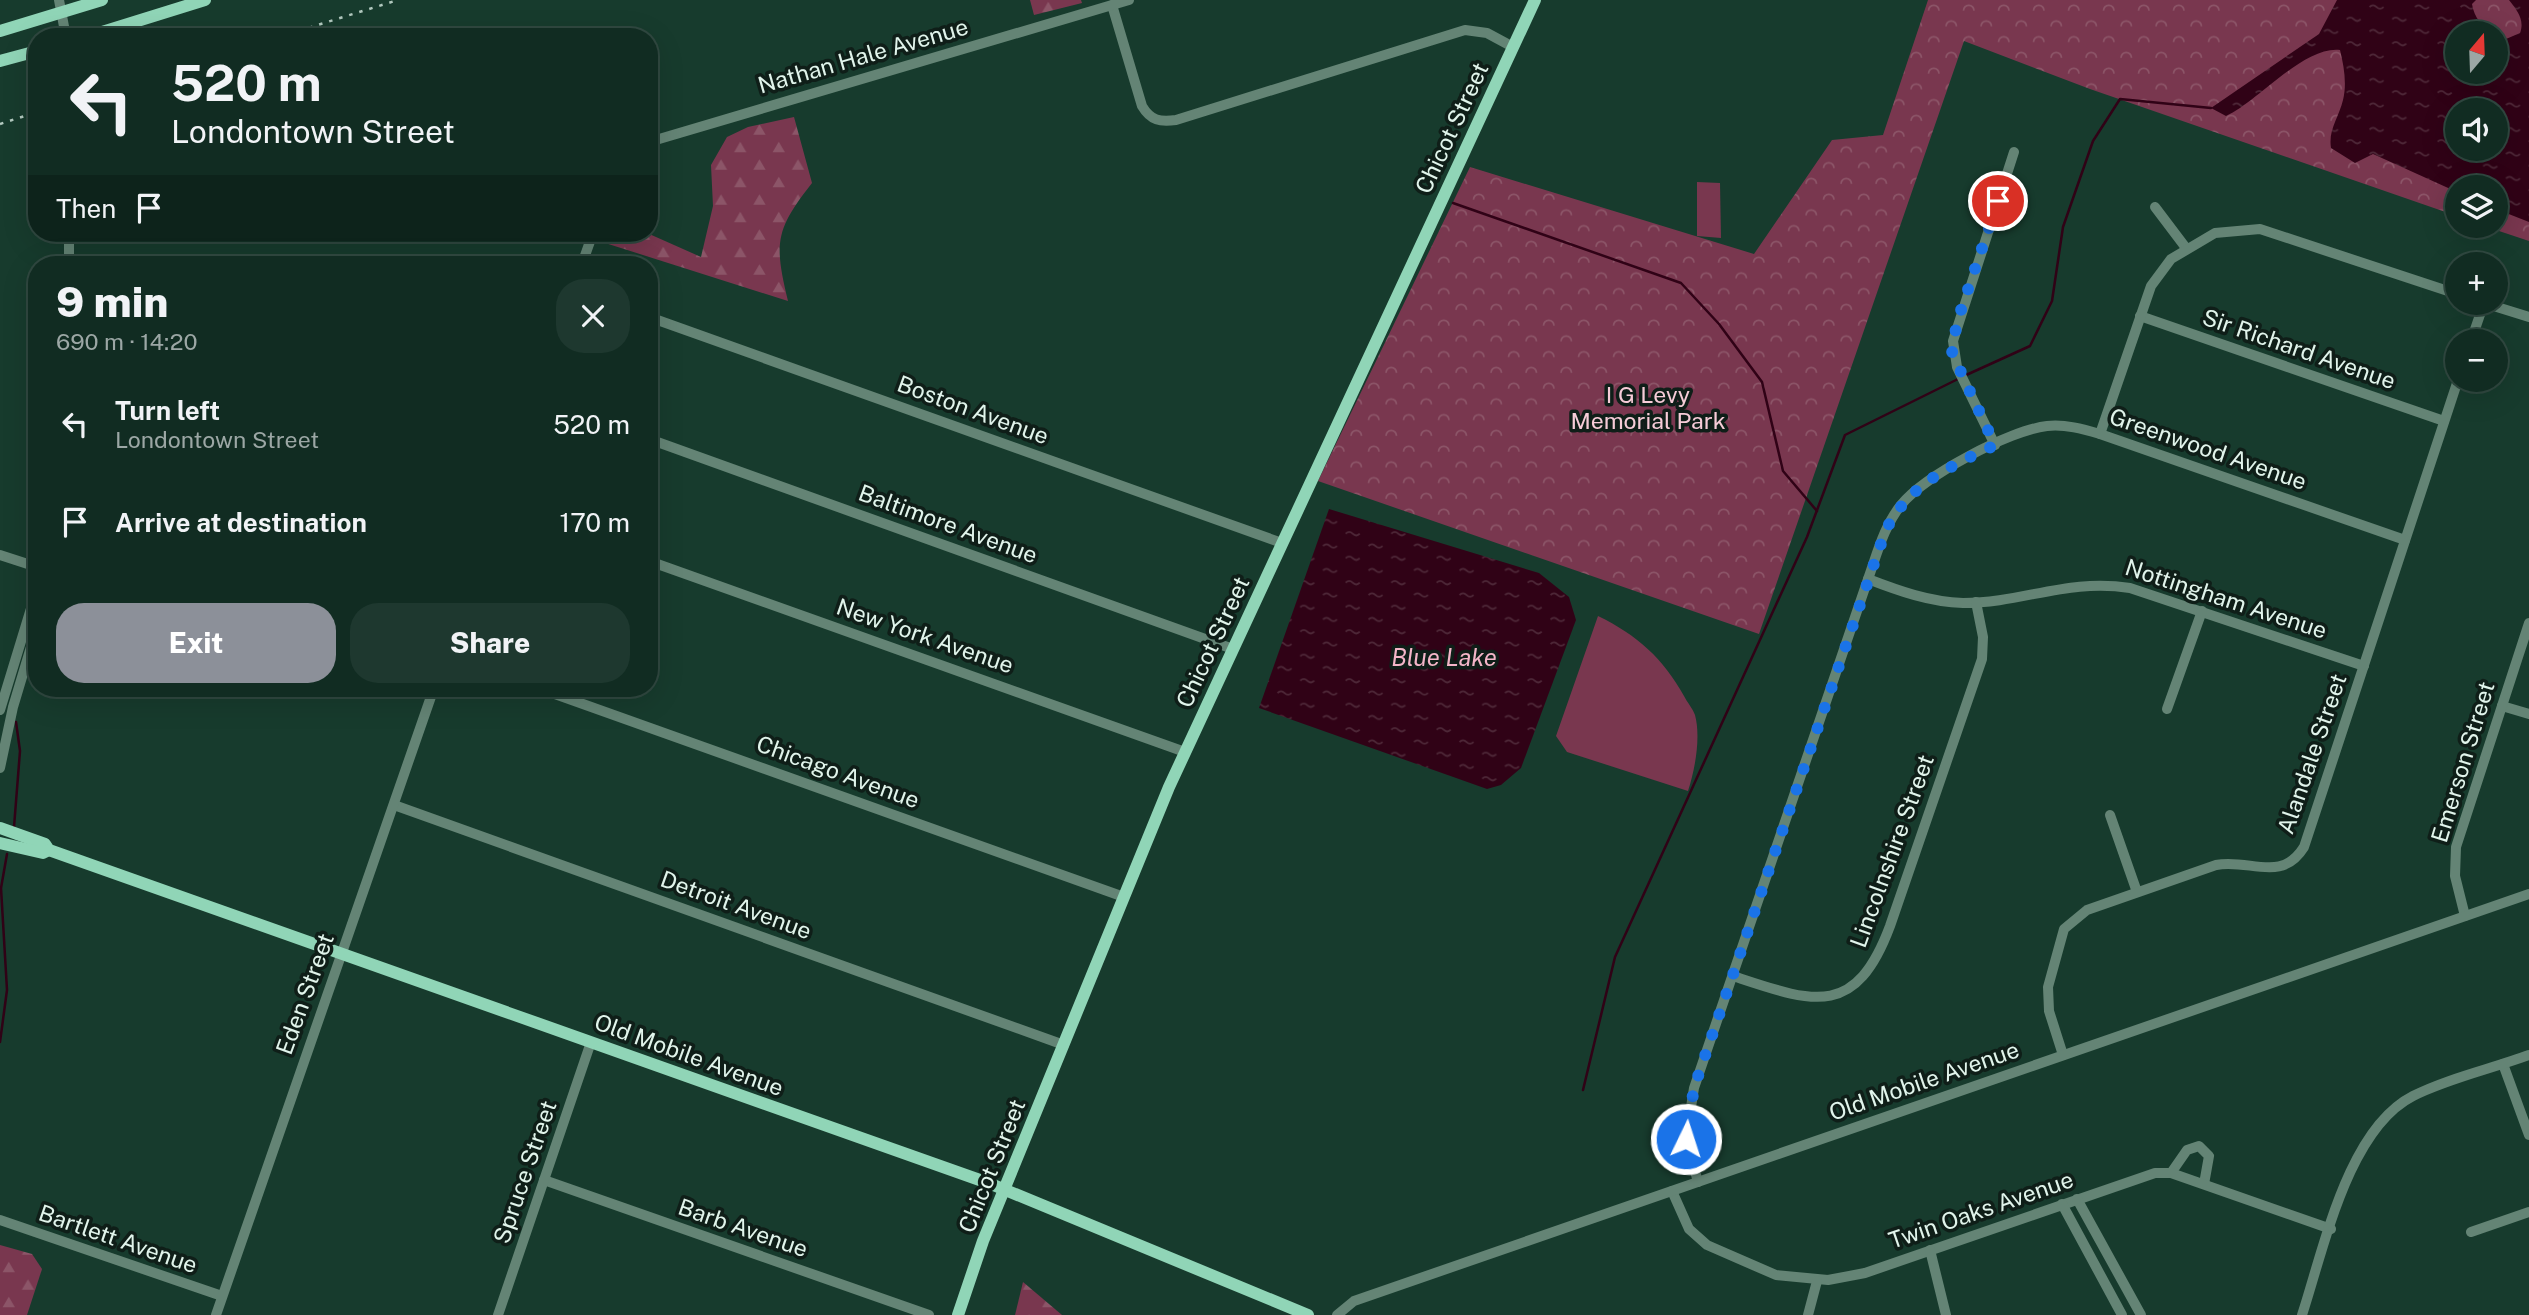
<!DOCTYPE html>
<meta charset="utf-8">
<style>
:root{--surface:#112c22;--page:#1e382f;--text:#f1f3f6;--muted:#9ca7a5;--line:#304840;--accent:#8c9099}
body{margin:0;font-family:"Public Sans",sans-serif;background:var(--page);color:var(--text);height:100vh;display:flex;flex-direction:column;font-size:26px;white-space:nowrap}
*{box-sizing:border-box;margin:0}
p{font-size:23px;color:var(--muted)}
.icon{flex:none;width:38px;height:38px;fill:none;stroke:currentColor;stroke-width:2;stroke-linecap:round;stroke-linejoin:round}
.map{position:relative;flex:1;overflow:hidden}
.panel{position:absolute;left:28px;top:256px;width:630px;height:441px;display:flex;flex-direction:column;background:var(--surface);border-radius:28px;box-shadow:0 7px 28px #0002,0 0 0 2px var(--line)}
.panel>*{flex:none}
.hud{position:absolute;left:28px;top:28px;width:630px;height:214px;border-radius:28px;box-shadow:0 7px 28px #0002,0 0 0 2px var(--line);background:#112c22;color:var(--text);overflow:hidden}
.needle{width:46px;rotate:19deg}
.tools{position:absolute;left:2445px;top:21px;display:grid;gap:14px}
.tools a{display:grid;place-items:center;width:63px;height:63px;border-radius:50%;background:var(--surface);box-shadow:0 7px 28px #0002,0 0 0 2px var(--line);font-size:35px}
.pin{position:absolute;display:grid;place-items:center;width:60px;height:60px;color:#fff;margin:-30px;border:4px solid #fff;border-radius:50%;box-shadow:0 2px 7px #0007}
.me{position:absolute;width:77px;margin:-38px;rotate:4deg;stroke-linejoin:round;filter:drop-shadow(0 0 5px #0008)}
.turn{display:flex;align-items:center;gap:24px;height:147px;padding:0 28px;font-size:32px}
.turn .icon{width:91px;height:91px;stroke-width:2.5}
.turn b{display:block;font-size:49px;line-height:60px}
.then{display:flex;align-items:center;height:66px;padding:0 28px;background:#0003;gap:14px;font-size:26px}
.round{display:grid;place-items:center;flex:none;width:74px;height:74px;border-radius:28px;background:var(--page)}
.summary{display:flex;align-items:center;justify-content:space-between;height:119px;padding:0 28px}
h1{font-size:42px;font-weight:800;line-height:52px}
.action{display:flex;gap:14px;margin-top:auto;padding:14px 28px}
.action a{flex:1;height:80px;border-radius:28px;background:var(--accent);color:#fff;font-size:28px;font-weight:800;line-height:80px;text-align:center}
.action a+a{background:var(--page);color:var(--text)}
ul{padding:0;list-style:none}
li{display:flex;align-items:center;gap:21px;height:98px;padding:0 28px}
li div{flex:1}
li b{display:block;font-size:26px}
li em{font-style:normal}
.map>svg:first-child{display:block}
</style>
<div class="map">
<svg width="2529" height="1315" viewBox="0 0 2529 1315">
<defs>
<pattern id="forest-firs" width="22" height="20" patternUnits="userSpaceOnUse" patternTransform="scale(1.75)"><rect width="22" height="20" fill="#79374f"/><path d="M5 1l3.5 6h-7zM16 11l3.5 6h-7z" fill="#8c5568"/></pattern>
<pattern id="park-crowns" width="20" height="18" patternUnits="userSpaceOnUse" patternTransform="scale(1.75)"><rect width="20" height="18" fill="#79374f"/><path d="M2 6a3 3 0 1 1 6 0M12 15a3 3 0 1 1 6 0" fill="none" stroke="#8c5568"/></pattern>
<pattern id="water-ripples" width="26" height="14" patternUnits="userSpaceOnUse" patternTransform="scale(1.75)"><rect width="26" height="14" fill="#300216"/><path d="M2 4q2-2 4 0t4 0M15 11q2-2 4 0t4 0" fill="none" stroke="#4e2838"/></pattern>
</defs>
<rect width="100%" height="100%" fill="#173b2d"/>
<g fill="#79374f">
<polygon points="1697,182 1720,183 1721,238 1697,236"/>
<path d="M1598,616C1637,635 1663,658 1684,696C1687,702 1693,709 1695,715C1701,737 1695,770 1688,791L1567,752L1556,736Z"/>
</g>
<g fill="url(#forest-firs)">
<polygon points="1030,0 1081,0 1082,3 1034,15"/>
<path d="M794,117L812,183C775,230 774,243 788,301L602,242L605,233H647L701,257L713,206L711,165L727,137L748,127Z"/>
<polygon points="0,1245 32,1254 42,1269 27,1315 0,1315"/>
<polygon points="1023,1282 1062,1315 1015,1315"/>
</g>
<path fill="url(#park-crowns)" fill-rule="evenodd" d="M1928,0H2529V241L2484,226H2496V187H2457V216L2090,89L1964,41L1759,634L1318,481L1470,167L1754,254L1832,140L1883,135ZM2457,33H2496V72H2457ZM2457,110H2496V149H2457Z"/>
<g fill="url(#water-ripples)" fill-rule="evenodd">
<path d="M2337,0H2476L2472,4C2474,17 2482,28 2494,33H2457V72H2496V34L2506,39L2520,33C2525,20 2517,10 2509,0H2529V222L2496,209V187H2457V192L2373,154L2355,163L2331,148C2328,130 2339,117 2343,100C2347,84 2344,66 2340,50C2303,46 2258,102 2226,116L2211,108L2319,34ZM2457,110H2496V149H2457Z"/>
<polygon points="1329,509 1539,573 1569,597 1576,620 1521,768 1501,785 1487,789 1259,708"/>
</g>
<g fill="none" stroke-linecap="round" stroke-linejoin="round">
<g stroke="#300216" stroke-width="2.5">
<polyline points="1453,203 1681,283 1719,324 1762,382 1783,471 1817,511"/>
<polyline points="1964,376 2030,346 2052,301 2063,227 2093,141 2120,99 2211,108"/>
<polyline points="14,827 20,751 16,722"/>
<polyline points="0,1042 7,990 1,888 7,854"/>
<polyline points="1583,1090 1615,957 1807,537 1845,435 1958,379"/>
</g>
<g stroke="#648475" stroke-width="10">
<polyline points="59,0 66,37"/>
<path d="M1112,5L1142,106C1151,121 1160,122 1176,120L1465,30L1487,33L1513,47"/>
<polyline points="649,142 1129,0"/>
<polyline points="2155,207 2186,248"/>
<polyline points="69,233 69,264"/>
<polyline points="582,264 593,233"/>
<polyline points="2484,303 2529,317"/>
<polyline points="2140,316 2444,421"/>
<polyline points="649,317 1282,543"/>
<polyline points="2471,341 2484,303"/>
<polyline points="2100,434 2151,286 2171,259 2215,233 2260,229 2457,294"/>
<polyline points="649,439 1233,649"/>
<polyline points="1995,445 1957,367 1953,341 2014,152"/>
<polyline points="0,555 37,567"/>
<polyline points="649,561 1185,752"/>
<path d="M1868,579C1899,591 1930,602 1963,603C2023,603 2068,578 2130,588L2364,666"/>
<polyline points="538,688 1124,897"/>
<polyline points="2502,706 2529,714"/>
<polyline points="2167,709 2202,611"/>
<polyline points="0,710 33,602 37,599"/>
<polyline points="0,768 13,707 37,627"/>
<polyline points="394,805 1064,1045"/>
<polyline points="2110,815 2137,892"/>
<polyline points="2465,916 2455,876 2456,847 2529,623"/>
<path d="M1733,976C1812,1002 1855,1020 1890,926L1982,659L1983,637L1976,602"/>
<path d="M2063,1055L2049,1011L2048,987L2064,929L2087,910L2216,865C2249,858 2281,884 2304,847L2458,380"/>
<polyline points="2503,1064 2529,1135"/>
<polyline points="2171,1173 2187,1150 2199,1146 2209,1156 2204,1184"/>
<polyline points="544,1180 929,1315"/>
<path d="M1698,1182L1686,1139L1694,1088L1868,579C1877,554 1884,526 1901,505C1924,476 2010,430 2047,426C2065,424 2083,429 2100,434L2405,540"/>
<polyline points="1672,1191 1689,1229 1707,1245 1776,1275 1828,1280 1865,1273 2155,1173 2171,1173 2331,1229"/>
<polyline points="2077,1199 2141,1315"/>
<polyline points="2062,1204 2122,1315"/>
<polyline points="0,1220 222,1296"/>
<polyline points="2471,1232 2529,1212"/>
<polyline points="1930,1250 1946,1315"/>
<polyline points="216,1315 434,688"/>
<polyline points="498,1315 591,1042"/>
<polyline points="1337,1315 1354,1301 2529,894"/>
<polyline points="1808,1315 1817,1281"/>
<path d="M2302,1315C2324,1248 2348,1129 2413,1096C2449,1078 2491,1069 2529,1055"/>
</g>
<g stroke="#90d5b7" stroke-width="12">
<polyline points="0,31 102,0"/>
<polyline points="86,37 205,0"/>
<polyline points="0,61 37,51"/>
<polyline points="0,828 45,844 49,850 991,1184 1308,1315"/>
<polyline points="0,843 43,853 49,850"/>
<polyline points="958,1315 983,1241 1169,787 1535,0"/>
</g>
<g stroke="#b2c9bf" stroke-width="2.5" stroke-dasharray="3.5 7" stroke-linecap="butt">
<polyline points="279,37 398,0"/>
<polyline points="0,124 37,112"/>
</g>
</g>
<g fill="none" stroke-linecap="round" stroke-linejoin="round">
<path stroke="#1a73e8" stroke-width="12" stroke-dasharray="0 21.6" d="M1686,1139L1694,1088L1885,532C1908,484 1950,467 1995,445L1952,353L1957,322L1998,201"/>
</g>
<g text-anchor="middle" stroke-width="7" stroke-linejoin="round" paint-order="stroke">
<g font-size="23" fill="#e1f4eb" stroke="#0f1e18">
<text transform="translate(863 56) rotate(-16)" y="8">Nathan Hale Avenue</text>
<text transform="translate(1452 128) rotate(-65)" y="8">Chicot Street</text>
<text transform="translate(2299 349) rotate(19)" y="8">Sir Richard Avenue</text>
<text transform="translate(973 410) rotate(20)" y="8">Boston Avenue</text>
<text transform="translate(2208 449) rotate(19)" y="8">Greenwood Avenue</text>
<text transform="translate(948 524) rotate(20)" y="8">Baltimore Avenue</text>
<text transform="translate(2226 599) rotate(18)" y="8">Nottingham Avenue</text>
<text transform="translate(925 636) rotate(19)" y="8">New York Avenue</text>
<text transform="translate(1213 642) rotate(-65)" y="8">Chicot Street</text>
<text transform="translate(2312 754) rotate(-71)" y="8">Alandale Street</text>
<text transform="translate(2463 762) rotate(-73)" y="8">Emerson Street</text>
<text transform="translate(838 772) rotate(20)" y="8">Chicago Avenue</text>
<text transform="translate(1892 851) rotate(-70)" y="8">Lincolnshire Street</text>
<text transform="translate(736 905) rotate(20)" y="8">Detroit Avenue</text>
<text transform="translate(305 994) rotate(-70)" y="8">Eden Street</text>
<text transform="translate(689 1055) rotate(20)" y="8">Old Mobile Avenue</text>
<text transform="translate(1924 1081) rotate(-19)" y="8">Old Mobile Avenue</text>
<text transform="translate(992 1166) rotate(-68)" y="8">Chicot Street</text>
<text transform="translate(525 1172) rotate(-71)" y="8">Spruce Street</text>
<text transform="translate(1981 1210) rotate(-19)" y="8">Twin Oaks Avenue</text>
<text transform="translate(743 1228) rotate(19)" y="8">Barb Avenue</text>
<text transform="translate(118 1239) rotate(19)" y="8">Bartlett Avenue</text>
</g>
<g font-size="23" fill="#f7ccd8" stroke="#0f1e18">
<text x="1648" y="403">I G Levy<tspan x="1648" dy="26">Memorial Park</tspan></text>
</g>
<g font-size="24" font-style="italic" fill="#f4b5c8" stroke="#0f1e18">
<text x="1444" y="666">Blue Lake</text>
</g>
</g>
</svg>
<div class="tools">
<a><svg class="needle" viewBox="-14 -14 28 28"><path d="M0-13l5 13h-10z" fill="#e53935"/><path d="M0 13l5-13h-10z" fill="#9ca7a5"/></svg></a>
<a><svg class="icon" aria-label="sound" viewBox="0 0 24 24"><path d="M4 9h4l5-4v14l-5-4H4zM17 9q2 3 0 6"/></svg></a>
<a><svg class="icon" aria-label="layers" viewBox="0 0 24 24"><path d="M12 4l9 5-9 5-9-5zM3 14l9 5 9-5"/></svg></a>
<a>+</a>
<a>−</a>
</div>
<div class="pin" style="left:1998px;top:201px;background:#d93025"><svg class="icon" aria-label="arrive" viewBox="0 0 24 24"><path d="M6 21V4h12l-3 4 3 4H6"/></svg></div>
<svg class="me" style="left:1686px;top:1139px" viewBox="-20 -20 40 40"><circle r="17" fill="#1a73e8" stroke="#fff" stroke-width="3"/><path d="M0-11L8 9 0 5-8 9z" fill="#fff"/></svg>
<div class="hud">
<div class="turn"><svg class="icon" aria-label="left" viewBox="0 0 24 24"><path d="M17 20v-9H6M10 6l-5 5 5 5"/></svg><div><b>520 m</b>Londontown Street</div></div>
<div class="then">Then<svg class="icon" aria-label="arrive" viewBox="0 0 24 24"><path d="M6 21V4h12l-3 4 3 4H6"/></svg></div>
</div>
<section class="panel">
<div class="summary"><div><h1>9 min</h1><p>690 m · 14:20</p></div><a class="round"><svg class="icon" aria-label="close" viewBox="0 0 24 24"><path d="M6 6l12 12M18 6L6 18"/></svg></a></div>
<ul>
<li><svg class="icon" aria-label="left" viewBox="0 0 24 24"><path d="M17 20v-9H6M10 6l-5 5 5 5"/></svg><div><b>Turn left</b><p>Londontown Street</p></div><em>520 m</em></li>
<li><svg class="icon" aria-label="arrive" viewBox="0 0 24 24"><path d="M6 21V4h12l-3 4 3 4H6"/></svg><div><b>Arrive at destination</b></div><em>170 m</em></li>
</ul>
<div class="action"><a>Exit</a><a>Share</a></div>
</section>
</div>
